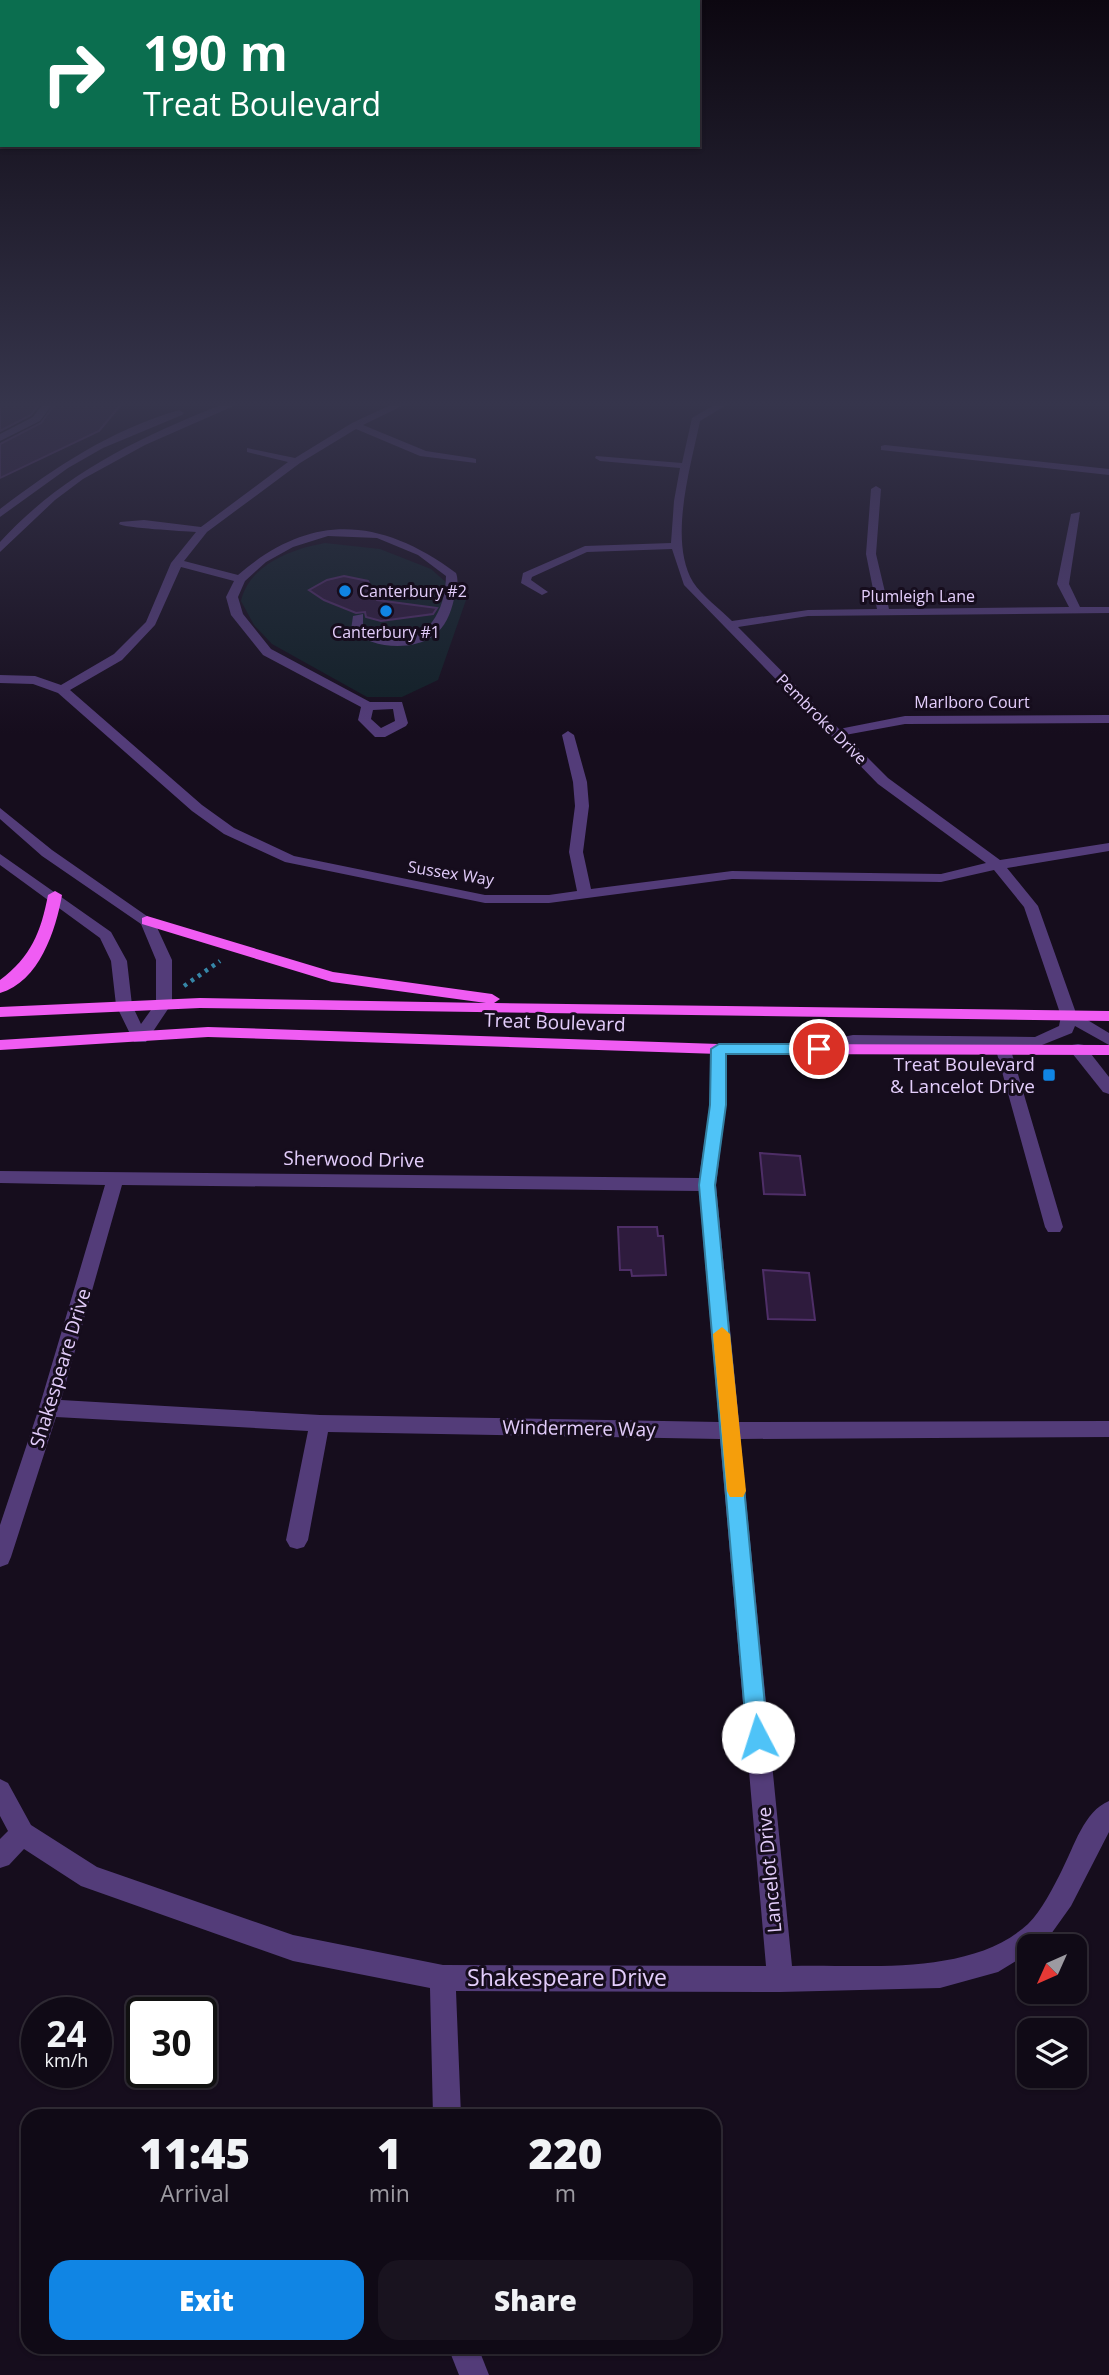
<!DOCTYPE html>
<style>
:root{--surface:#100a16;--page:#19131f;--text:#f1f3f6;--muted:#9c9aa1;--line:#302b35;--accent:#1085e4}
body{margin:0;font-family:"Open Sans",sans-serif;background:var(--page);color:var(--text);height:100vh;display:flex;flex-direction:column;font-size:26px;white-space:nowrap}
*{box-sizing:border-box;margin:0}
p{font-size:23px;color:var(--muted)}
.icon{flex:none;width:38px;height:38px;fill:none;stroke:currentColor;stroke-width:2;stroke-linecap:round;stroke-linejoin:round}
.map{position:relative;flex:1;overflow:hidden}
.sheet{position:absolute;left:21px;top:2109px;width:700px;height:245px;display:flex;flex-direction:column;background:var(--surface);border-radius:21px;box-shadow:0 2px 5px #0004,0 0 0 2px var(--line)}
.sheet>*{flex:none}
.banner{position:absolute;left:0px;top:0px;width:700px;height:147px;box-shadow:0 2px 5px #0004,0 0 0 2px var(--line);background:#0b6e4f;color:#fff;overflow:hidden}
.needle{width:46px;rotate:225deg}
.tools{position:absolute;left:1017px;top:1934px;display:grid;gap:14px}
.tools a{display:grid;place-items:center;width:70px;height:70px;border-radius:14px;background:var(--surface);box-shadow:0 2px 5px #0004,0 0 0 2px var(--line);font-size:35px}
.speed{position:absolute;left:21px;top:1997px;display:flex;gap:14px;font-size:35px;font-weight:700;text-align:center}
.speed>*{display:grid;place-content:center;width:91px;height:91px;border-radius:50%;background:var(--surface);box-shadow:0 2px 5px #0004,0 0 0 2px var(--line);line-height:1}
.speed small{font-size:18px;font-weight:400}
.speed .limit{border:4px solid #111;border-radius:10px;background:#fff;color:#111}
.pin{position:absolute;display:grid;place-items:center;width:60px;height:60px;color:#fff;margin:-30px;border:4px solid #fff;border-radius:50%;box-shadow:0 2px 7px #0007}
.me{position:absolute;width:77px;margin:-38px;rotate:355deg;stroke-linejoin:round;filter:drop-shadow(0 0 5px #0008)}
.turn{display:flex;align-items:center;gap:24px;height:147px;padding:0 28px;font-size:32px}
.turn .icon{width:91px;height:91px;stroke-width:2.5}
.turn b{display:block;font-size:49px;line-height:60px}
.eta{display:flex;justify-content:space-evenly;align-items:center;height:119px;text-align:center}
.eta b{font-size:42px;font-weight:800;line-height:49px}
.action{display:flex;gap:14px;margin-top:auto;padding:14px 28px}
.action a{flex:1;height:80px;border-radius:21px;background:var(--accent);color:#fff;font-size:28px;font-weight:800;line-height:80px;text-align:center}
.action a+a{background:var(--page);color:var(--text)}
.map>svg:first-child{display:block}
</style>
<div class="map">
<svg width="1109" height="2375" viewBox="0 0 1109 2375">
<rect width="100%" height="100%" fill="#160d1d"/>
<path fill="#112027" d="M325,543L380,549L431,569L466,600L438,680L402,697H367L272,644L254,625L241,601C249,565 291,549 325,543Z"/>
<g fill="#2e1b3d" stroke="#4e2e67" stroke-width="2">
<polygon points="0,401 41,401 31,415 0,431"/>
<polygon points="57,401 124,401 99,431 0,478 0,444 41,423"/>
<polygon points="344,576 368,581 377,600 437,608 433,614 381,621 366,617 365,612 356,613 324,600 309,590 327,580"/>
<polygon points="760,1153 800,1156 805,1195 764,1194"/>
<polygon points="618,1227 657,1227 658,1236 663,1236 666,1275 632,1276 631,1270 620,1270"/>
<polygon points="763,1270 809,1273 815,1320 768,1319"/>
</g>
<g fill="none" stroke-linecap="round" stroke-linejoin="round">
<polyline stroke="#3686a7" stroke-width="4.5" stroke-dasharray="3.5 5" stroke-linecap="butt" points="184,986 220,961"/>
<g fill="#533c79" fill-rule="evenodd">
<polygon points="45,401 55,401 40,421 0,441 0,434 33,417"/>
<path d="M231,401H245L145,445L83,479L55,500L0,552V542C64,472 144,435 231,401Z"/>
<path d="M399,401H412L363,425L426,451L472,458L476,459V463L420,456L356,429L300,463L207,532L184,561L238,575C311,512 380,517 456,573C459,581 457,590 454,599C451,613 445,628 433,636C411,652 370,648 351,630L353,616L363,614V629C411,657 445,626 446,576L418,555L377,538L328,536L293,547L266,562L245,581L238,597L243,614L271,649L370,702H402L408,723L406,726L385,737H375L358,720L361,707L263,655L231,615L226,597L234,581L181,567L155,625L122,660L70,690L202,805L234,828L294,856L485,895H549L577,891L569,852L575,806L573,782L562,735L568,731L574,735L587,782L589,806L583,852L591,889L732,871L941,874L986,863L878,784L684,585L672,549L587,552L532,577L531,580L548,592L542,595L521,583L523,573L585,546L671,543L674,501L680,468L600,461L595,458L596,456L682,463L692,418L721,401H733L700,421C691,466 668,540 693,582C702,596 720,609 732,621L808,610L877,609L866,554L871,489L876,486L881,489L876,554L889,609L1069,607L1057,584L1071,514L1080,512L1069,584L1080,607H1109V613L808,616L738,627L839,729L905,716L1109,715V723L905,724L845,735L888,778L1000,860L1109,843V851L1007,868L1038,906L1076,1013L1109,1033V1045L1075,1026L1072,1033L1037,1047H1010L1063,1227L1060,1232H1048L1045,1227L996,1050L998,1047L853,1045L831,1054L823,1049L832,1039L853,1035L1035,1037L1059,1026L1061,1016L1024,907L994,870L941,882L732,879L549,903H485L285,862L224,834L192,811L58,693L33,684L0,683V675L35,676L61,685L114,654L146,622L171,563L196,532C182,531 125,528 119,524L120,522L144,520L201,527L288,462L247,452V448L295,458L352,423ZM393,709L395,721L381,728L371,719L373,710Z"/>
<polygon points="1075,401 1088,401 1089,402 1084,405"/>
<path d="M179,410L184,413L182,415L103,448L68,468L0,517V509C57,466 109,431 179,410Z"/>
<polygon points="885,445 1109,469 1109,475 881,450 881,446"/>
<polygon points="0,808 52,850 154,921 172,960 172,1003 146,1042 134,1042 116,1005 111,961 100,938 0,865 0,854 111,932 127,961 132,1005 141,1024 156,1003 156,960 141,924 42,856 0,819"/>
<path d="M719,1044L727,1049L726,1105L716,1185L739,1422L1109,1421V1437L740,1439L792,1966C865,1964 970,1977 1028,1924C1042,1910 1053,1888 1062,1870C1074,1847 1084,1811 1109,1801V1832L1071,1906L1046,1941L1039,1946H1029V1953L998,1972L940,1988L780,1992L456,1991L461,2116H433L430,1988L293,1961L81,1886L24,1849L9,1865L0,1868V1839L8,1831L0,1816V1779L8,1783L31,1825L97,1867L293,1935L443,1965L766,1966L720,1439L328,1432L308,1540L304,1547L297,1549L290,1547L286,1540L308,1431L56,1417L11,1557L8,1564L0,1567V1525L39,1408L105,1185L0,1183V1171L699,1178L710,1105L711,1049ZM122,1185L699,1191L719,1422L320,1415L61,1400Z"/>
<polygon points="1078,1044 1084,1045 1109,1077 1109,1094 1103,1092 1072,1053 1070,1049 1072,1045"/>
<polygon points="448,2347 478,2347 489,2375 459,2375"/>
</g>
<g fill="#f05cf3" fill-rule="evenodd">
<path d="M55,891L62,895C56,930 39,982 0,993V980C31,957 41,932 48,895Z"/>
<polygon points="147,916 333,972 492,994 500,999 494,1003 1109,1011 1109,1021 200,1008 0,1017 0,1007 200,998 486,1003 332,982 142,924 142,918"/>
<polygon points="208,1027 719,1044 1109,1045 1109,1055 719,1054 208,1037 0,1050 0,1040"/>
</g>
</g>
<linearGradient id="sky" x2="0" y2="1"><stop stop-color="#0c0710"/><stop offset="0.55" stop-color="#36354c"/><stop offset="1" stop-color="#36354c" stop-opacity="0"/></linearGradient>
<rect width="1109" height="734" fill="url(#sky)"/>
<polygon fill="#4fc3f7" stroke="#337fa1" stroke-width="2" points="719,1044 819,1044 827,1049 819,1054 726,1054 726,1105 715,1185 768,1737 765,1744 758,1747 750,1744 747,1737 699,1185 710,1105 711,1049"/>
<polygon fill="#f59e0b" points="722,1327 730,1334 746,1491 743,1497 730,1497 727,1491 713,1334"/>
<g fill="#1085e4" stroke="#160d1d" stroke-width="2.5">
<circle cx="345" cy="591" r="7"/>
<circle cx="386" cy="611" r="7"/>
<rect x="1042" y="1068" width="14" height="14" rx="3.5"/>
</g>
<g text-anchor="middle" stroke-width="6" stroke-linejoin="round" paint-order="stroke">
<g font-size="16" fill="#e3cdfb" stroke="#160d1d" text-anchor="start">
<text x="359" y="597">Canterbury #2</text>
<text x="386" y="638" text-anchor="middle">Canterbury #1</text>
</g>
<g font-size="16" fill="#e3cdfb" stroke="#160d1d">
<text x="918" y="602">Plumleigh Lane</text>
<text x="972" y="708">Marlboro Court</text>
<text transform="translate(822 719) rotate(45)" y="6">Pembroke Drive</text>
<text transform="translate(451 873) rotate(9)" y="6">Sussex Way</text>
</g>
<g font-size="19" fill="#e3cdfb" stroke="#160d1d">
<text transform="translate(555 1022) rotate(2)" y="7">Treat Boulevard</text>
<text transform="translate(354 1159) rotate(1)" y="7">Sherwood Drive</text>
<text transform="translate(60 1368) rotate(-73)" y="7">Shakespeare Drive</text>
<text transform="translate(579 1428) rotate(1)" y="7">Windermere Way</text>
<text transform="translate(769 1870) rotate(-95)" y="7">Lancelot Drive</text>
</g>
<g font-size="19" fill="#e3cdfb" stroke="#160d1d" text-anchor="end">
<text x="1035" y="1071">Treat Boulevard<tspan x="1035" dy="22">&amp; Lancelot Drive</tspan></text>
</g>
<g font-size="23" fill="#e3cdfb" stroke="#160d1d">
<text x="567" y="1986">Shakespeare Drive</text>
</g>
</g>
</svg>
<div class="tools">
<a><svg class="needle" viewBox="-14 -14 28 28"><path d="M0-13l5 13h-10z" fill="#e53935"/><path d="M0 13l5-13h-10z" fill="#9c9aa1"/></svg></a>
<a><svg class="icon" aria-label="layers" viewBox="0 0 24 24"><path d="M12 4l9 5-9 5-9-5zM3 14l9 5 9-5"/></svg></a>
</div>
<div class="speed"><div>24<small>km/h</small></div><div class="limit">30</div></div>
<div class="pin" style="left:819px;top:1049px;background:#d93025"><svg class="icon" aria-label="arrive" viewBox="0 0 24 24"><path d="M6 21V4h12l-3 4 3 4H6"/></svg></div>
<svg class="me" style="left:758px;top:1737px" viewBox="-20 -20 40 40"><circle r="19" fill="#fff"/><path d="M0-13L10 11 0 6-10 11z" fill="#4fc3f7"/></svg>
<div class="banner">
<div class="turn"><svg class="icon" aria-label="right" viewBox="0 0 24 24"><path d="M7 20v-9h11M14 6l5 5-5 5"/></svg><div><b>190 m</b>Treat Boulevard</div></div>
</div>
<section class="sheet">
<div class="eta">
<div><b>11:45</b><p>Arrival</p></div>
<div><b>1</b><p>min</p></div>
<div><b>220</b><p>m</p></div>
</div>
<div class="action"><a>Exit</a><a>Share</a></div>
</section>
</div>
